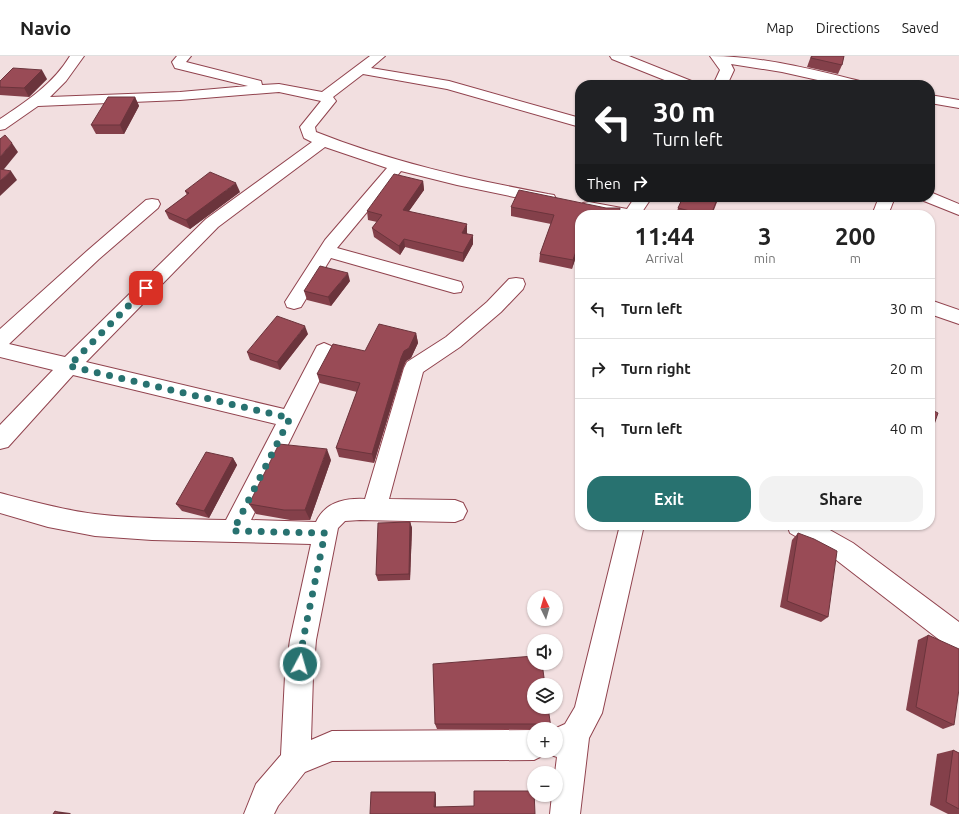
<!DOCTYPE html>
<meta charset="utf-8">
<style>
:root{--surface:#fff;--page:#f2f2f2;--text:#222;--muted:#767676;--line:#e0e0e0;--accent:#287270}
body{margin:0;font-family:Ubuntu,sans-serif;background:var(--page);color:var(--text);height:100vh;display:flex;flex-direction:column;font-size:15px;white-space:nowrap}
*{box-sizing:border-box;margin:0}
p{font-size:13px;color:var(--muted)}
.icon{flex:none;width:22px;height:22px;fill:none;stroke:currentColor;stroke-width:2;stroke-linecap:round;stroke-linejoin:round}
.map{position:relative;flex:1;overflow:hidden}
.sheet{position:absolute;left:575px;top:154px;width:360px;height:320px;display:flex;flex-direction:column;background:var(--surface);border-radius:16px;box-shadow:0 1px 3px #0004}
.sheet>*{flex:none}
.guide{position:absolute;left:575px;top:24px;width:360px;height:122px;border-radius:16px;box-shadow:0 1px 3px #0004;background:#202124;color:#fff;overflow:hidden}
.needle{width:26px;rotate:355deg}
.controls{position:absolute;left:527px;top:534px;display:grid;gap:8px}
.controls a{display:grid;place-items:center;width:36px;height:36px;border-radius:50%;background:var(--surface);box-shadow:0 1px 3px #0004;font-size:20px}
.pin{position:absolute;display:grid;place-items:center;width:34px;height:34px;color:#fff;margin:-17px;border-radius:8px;box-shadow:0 2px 6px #0006}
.me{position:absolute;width:44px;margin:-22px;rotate:6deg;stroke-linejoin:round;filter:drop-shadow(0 0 3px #0008)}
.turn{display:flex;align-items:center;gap:14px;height:84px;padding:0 12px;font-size:18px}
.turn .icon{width:52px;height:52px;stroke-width:2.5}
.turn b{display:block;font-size:28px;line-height:34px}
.then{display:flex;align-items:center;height:38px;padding:0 12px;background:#0003;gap:8px;font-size:15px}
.eta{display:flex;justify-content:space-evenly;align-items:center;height:68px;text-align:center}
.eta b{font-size:24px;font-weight:600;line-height:28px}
.primary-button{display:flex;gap:8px;margin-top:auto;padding:8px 12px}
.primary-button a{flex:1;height:46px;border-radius:16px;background:var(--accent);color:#fff;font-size:16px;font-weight:600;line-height:46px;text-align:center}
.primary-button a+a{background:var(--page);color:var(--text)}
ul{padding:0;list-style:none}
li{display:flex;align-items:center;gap:12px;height:60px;padding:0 12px;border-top:1px solid var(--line)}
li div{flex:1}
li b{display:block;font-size:15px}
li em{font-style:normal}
header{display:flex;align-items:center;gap:24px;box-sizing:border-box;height:56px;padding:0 20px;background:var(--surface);border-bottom:1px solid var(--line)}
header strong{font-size:19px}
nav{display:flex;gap:22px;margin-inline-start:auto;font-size:14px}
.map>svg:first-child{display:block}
</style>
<header>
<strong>Navio</strong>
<nav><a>Map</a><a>Directions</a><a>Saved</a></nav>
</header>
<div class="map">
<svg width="959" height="758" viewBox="0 0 959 758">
<rect width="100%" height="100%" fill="#f2dfe0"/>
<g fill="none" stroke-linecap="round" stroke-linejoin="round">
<g stroke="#91434e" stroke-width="2">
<g id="minor">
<path d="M70,0H84L66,25L50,41L180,36L248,30L175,12L172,6L177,0H191L186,6L261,25L262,29L279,28L322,36L370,0H385L371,12L449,25L580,62V71L447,33L363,18L333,41L336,45L315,71L316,76C391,106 469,123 548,138L554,139L556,143L554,147L548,148L457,129L401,115L337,192L461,226L463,231L461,236L454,237L331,202L301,251L294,253L287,251L285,246L325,184L387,112L325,91L218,171L86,306L284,353L317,290L324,287L331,290L334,295L251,464L316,466C325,446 345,442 365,443L404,312L407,306L446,281L487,246L509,223L516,222L523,223L525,228L523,233L501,256L460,291L423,316L389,443L455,444L463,447L467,455L463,463L455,466L360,464L345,465L338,472L316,584L313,620L311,684L332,675L534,674V695H556V673H554L565,668L575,651L620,469H644L602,657L589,682L580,758H550L552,739H556L555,717L557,701L545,697L544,699L534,704L332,705L305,716L278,750L274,758H244L256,728L281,699L285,620L290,584L311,488L152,484L95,480L48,471L0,457V437C31,445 63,454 95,458C138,463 183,463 226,464L276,368L73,319L8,391L0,393V369L53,314L0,301V273L87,195L146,144L152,143L158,144L160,148L158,152L99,203L9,288L65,301L206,163L312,86L304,82L300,71L321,45L279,36L180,44L38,50L5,73L0,74V63C27,45 53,28 70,0Z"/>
<polygon points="610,0 629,0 694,26 696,29 677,29 612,3"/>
<path d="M710,0C762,0 814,14 864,26L866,29H840L782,16L731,8L734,14L727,29H713L720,14Z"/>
<polygon points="930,39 959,44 959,52 930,47"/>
<polygon points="930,136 959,148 959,159 924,145 922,141 930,141"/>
<polygon points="635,141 652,141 640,159 603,159 583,155 581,151 583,147 589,146 627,153"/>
<polygon points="879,141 895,141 888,159 872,159"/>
<polygon points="930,244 959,254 959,268 930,258"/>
<polygon points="787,469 821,469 853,487 959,566 959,596 950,592 835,503 790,477"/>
</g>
</g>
<use href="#minor" fill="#fff" fill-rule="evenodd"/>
</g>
<g fill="#84404a">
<polygon points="811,0 844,0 842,9 838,18 807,11"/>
<polygon points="47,23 29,41 0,39 0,25"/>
<polygon points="135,41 139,50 124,78 96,78 91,69"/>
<polygon points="423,125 424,134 409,155 467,177 473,188 463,206 405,191 400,199 374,181 372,172 377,166 368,164 367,155"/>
<polygon points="185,135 240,136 190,173 169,163 165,155 187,139"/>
<polygon points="683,141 719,141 712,159 676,159 678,152"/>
<polygon points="511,151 580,159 580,188 572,213 539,206 540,198 551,168 511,160"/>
<polygon points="350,225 331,250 307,244 304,235"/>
<polygon points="416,277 418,287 411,302 406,305 403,312 374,407 339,401 336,392 357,336 320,327 317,318 365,295"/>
<polygon points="308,278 280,314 250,304 247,296"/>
<polygon points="233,402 237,409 209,462 182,455 176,448"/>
<polygon points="331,404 310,464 290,464 256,458 249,448"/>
<polygon points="410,466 412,472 410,524 378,525 376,519"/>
<polygon points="883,469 894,469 891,472"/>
<polygon points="798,477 828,561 821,566 780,551 792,484"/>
<polygon points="928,579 954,669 943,673 906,654 918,584"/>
<polygon points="534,600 551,673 437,673 435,668"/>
<polygon points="953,694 959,697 959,758 948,758 930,749 937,698"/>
</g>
<g fill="#6b343c">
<polygon points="42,14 47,23 29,41 24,32"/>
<polygon points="135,41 139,50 124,78 120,69"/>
<polygon points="12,87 18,96 0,118 0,101"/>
<polygon points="11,115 17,124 0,140 0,125"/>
<polygon points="423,125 424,134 404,162 403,154"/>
<polygon points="236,127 240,136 190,173 186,164"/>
<polygon points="467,168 467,177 462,185 462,177"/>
<polygon points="473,179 473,188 463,206 463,197"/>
<polygon points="404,183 405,191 400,199 399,190"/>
<polygon points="580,184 580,188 572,213 573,204"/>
<polygon points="348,217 350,225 331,250 328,241"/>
<polygon points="305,270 308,278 280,314 277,306"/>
<polygon points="416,277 418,287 411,302 406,305 403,312 374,407 372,398 401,302 404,295"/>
<polygon points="327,393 331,404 310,464 305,454"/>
<polygon points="233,402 237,409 209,462 204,455"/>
<polygon points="410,466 412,472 410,524 409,518"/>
<polygon points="435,736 436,738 436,753 434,751"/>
<polygon points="55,755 70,757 71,758 61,758"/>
</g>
<g fill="#994b56" stroke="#6b343c">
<polygon points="812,0 844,0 842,9 811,2"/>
<polygon points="13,12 42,14 24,32 0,31 0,25"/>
<polygon points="108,41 135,41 120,69 91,69"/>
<polygon points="5,79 12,87 0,101 0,83"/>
<polygon points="0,113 11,115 0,125"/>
<polygon points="210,116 236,127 186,164 165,155 189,137 185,135"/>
<polygon points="394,118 423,125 403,154 467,168 462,177 473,179 463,197 404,183 399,190 372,172 382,159 367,155"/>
<polygon points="519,134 606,152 620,152 619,159 580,159 580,184 573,204 540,198 554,159 511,151"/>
<polygon points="683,141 718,141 711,159 706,159 678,152"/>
<polygon points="320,210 348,217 328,241 304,235"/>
<polygon points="277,260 305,270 277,306 247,296"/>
<polygon points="379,268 416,277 409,292 404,295 401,302 372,398 336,392 360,327 317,318 333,288 365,295"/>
<polygon points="930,353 938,357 930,380"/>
<polygon points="279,388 327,393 305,454 284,454 249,448"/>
<polygon points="206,396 233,402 204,455 176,448"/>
<polygon points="410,466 409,518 376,519 378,467"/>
<polygon points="798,477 814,483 837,495 828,561 787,545"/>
<polygon points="928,579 959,593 959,633 954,669 916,651"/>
<polygon points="534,600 534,607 542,607 545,629 534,629 534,651 548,651 551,672 537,673 536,668 435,668 433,608"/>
<polygon points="953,694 959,697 959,753 946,746"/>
<polygon points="474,735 534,735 535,758 370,758 371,736 435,736 434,751 474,750"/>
<polygon points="55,755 61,758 53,758"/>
</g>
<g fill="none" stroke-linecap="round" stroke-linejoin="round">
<polyline stroke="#287270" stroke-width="7" stroke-dasharray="0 12.6" points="146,232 69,310 290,362 233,475 325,477 303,584 300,608"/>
</g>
</svg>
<div class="controls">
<a><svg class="needle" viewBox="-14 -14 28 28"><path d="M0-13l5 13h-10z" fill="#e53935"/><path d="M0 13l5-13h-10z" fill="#767676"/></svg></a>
<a><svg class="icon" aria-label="sound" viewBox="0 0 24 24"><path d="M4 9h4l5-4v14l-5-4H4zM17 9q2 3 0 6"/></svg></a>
<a><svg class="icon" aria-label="layers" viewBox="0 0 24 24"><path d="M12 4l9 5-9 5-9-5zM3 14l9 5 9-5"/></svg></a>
<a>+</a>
<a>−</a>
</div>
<div class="pin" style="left:146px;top:232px;background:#d93025"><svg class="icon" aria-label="arrive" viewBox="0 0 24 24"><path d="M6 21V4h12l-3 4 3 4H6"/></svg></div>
<svg class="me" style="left:300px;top:608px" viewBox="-20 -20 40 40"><circle r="17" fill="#287270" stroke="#fff" stroke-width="3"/><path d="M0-11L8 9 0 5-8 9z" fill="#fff"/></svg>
<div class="guide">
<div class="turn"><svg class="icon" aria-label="left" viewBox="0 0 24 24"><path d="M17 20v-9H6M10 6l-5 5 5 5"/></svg><div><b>30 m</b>Turn left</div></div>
<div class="then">Then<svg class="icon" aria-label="right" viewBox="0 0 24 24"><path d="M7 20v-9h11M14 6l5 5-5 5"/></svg></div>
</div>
<section class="sheet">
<div class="eta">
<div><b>11:44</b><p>Arrival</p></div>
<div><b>3</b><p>min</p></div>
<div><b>200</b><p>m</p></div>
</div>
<ul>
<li><svg class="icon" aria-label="left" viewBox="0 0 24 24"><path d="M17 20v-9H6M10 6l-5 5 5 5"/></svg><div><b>Turn left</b></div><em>30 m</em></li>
<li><svg class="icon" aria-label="right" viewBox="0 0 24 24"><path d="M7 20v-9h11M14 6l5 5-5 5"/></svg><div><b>Turn right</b></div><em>20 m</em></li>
<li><svg class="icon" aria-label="left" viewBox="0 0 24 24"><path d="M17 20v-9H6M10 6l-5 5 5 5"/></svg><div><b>Turn left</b></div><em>40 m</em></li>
</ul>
<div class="primary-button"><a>Exit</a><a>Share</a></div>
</section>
</div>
